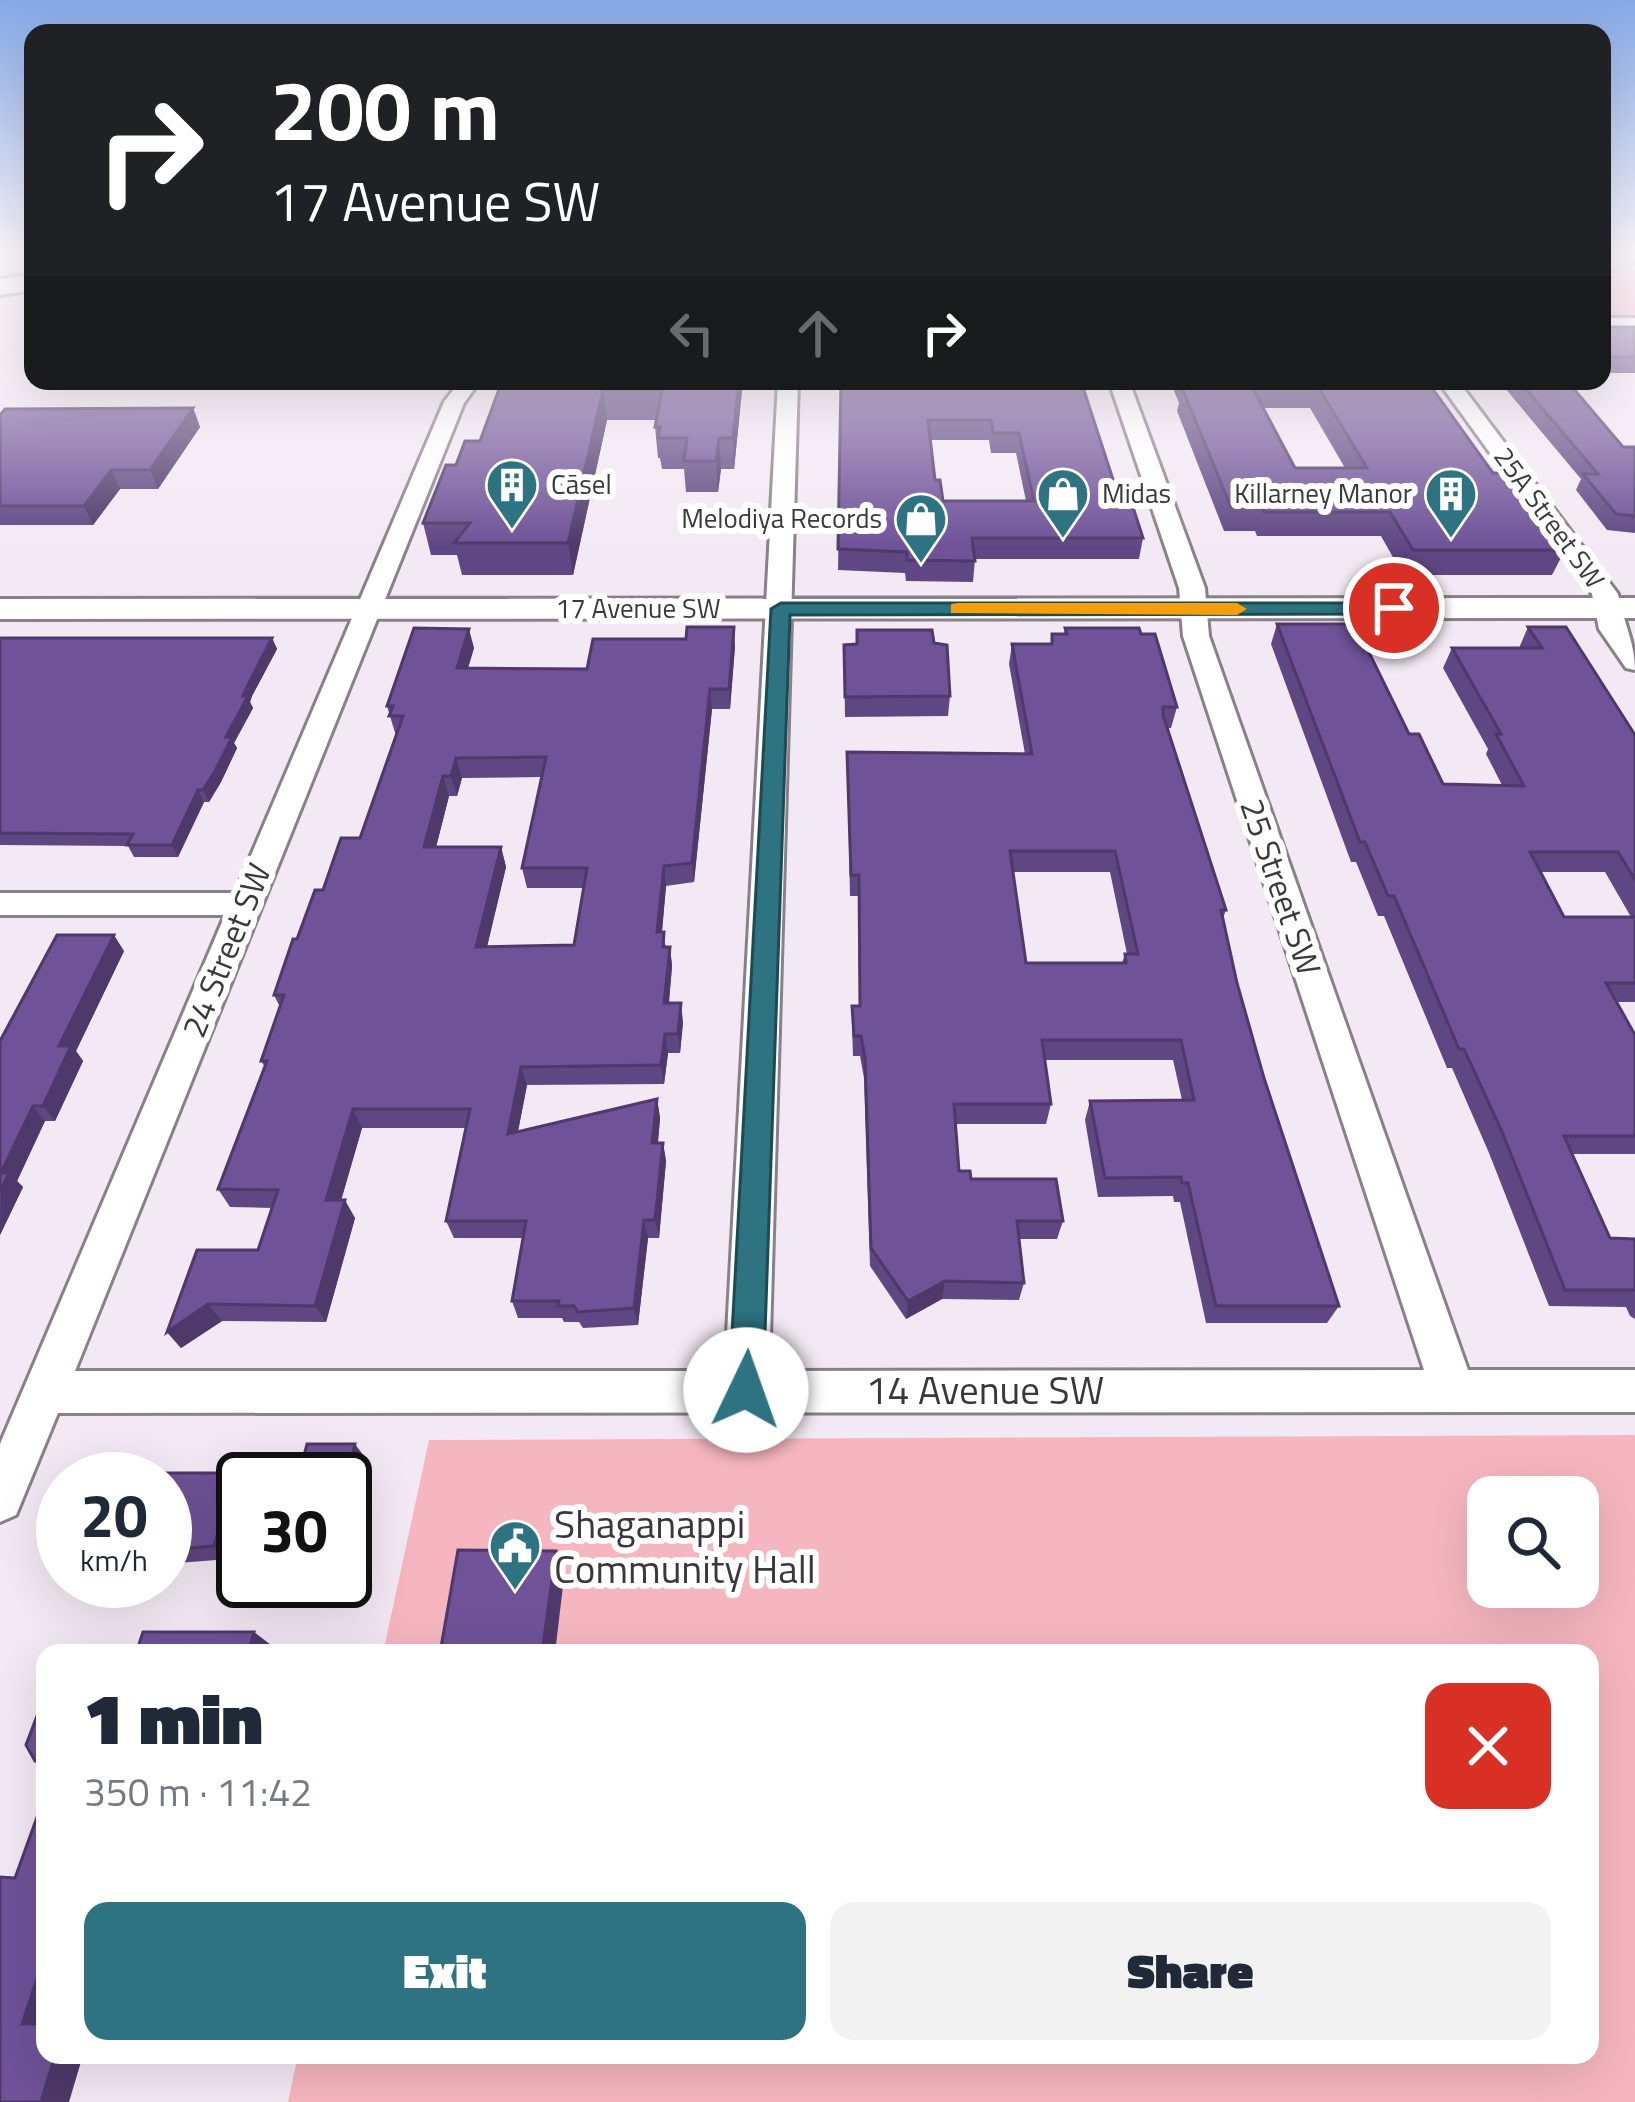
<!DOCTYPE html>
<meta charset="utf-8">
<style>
:root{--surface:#fff;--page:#f2f2f3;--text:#1f2937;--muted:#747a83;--accent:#2d7381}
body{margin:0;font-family:"Titillium Web",sans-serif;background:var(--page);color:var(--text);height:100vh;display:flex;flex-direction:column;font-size:45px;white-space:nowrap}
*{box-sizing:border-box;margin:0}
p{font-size:39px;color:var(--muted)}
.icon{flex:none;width:66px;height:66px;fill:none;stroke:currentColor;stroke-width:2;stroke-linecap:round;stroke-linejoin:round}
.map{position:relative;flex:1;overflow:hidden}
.drawer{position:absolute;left:36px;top:1644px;width:1563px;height:420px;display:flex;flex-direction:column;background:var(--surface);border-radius:24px;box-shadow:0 12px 48px #0002}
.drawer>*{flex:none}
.banner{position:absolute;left:24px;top:24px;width:1587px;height:366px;border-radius:24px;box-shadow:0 12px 48px #0002;background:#202124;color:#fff;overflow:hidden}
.buttons{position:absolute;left:1467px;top:1476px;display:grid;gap:24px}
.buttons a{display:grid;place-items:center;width:132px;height:132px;border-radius:24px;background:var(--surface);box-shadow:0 12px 48px #0002;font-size:60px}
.speed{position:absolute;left:36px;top:1452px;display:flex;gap:24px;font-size:60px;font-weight:700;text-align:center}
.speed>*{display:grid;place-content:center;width:156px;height:156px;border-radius:50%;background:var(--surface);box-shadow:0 12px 48px #0002;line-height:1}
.speed small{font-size:30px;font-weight:400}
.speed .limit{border:6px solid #111;border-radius:18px;background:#fff;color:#111}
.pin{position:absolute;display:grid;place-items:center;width:102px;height:102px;color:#fff;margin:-51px;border:6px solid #fff;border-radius:50%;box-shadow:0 3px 12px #0007}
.me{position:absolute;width:132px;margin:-66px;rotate:3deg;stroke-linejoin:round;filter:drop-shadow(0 0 9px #0008)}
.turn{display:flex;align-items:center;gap:42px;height:252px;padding:0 48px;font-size:54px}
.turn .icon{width:156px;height:156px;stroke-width:2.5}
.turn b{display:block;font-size:84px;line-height:102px}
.lanes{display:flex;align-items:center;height:114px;padding:0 48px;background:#0003;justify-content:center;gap:60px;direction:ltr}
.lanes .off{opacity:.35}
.round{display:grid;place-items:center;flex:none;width:126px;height:126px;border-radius:24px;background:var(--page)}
.headline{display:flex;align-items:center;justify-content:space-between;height:204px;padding:0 48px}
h1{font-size:72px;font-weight:800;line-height:90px}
.button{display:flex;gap:24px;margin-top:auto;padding:24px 48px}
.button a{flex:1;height:138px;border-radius:24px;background:var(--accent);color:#fff;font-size:48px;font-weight:800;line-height:138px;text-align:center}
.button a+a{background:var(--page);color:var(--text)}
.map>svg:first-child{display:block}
</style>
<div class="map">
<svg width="1635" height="2102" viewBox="0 0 1635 2102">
<rect width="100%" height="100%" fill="#f3e9f4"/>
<g fill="#f6b6bf" fill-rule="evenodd">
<polygon points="1602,252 1615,252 1635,270 1635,315 1602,316"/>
<path d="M1635,1435V2102H288L298,2055H1590V1653H383L429,1440ZM1488,1497H1578V1587H1488Z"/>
</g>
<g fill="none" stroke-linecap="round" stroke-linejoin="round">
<g stroke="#898089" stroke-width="6">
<g id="minor">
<polygon points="1622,252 1635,252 1635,262"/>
<rect x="1602" y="318" width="33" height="12"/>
<polygon points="460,381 480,381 464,403 75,1371 725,1371 778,381 798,381 769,1371 1424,1370 1183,636 1179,588 1109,381 1129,381 1205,588 1209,636 1468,1370 1635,1370 1635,1412 58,1413 16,1515 0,1522 0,1444 225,915 0,915 0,893 235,893 444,402"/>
<path d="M1438,381H1458L1618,594C1623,621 1635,642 1635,670L1626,668L1599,629L1592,594Z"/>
</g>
</g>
<g stroke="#898089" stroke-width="6">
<polygon id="major" points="1635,598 1635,618 0,619 0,599"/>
</g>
<g stroke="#898089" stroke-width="6">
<polygon id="highway" points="33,274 33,290 0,295 0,279"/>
</g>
<use href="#minor" fill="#fff" fill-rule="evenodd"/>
<use href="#major" fill="#fff" fill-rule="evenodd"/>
<use href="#highway" fill="#fff" fill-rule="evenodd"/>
</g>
<g fill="#5f4783" fill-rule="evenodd">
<rect x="1602" y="327" width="33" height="46"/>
<polygon points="207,381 388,381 385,387 209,387"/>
<polygon points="502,381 743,381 734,469 721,469 718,492 686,492 684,469 662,469 660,458 658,458 655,427 656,420 607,420 573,575 462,575 457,555 431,555 423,523 456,465 480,441"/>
<path d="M841,381H1081L1120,501L1143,538L1139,559H975L973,582L906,581L905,573L838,570ZM930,440H989L991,453H1016L1026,501H943L935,480Z"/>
<path d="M1170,381H1427L1493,473L1565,550L1552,575H1403L1381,536H1257L1255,531H1224L1177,411L1179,403ZM1263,408H1310L1345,468H1295Z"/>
<polygon points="1499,381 1579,381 1575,391 1623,447 1635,447 1635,533 1607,530 1576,490 1581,479"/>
<polygon points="193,408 200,427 158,489 120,489 93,525 0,525 0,415"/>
<path d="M1277,624L1409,734L1443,784L1502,785L1486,754L1488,749L1443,668L1452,648H1519L1528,627L1635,735V1002H1617L1635,1035V1154H1572L1610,1238L1635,1239V1319L1630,1316L1626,1307L1549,1306L1489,1153L1452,1068H1447L1384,916H1378L1356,862H1351L1271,644ZM1540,872H1605L1631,917H1564Z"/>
<path d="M1065,628L1141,634L1177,707L1171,728H1167L1226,910L1223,918L1237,983L1264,1078L1339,1306L1327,1323H1206L1180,1202H1174L1173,1196L1098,1197L1085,1120L1090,1101L1182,1100L1173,1060H1045L1051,1104L1046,1124H955L959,1171L971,1179L1063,1221L1057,1239H1019L1024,1283L1019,1300L942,1299L906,1319L870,1266L864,1078L860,1056H853L852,1026V1006H859L858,896H850L847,752L1025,754L1009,664L1012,644H1051L1052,634H1064ZM1013,872H1110L1127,954H1125L1122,963H1026Z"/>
<polygon points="0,638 272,638 277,649 252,696 250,702 253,708 234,743 237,748 221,782 209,802 204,802 178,857 134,857 128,846 0,845"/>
<polygon points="934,643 950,696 948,716 845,717 844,645"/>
<path d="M735,646L730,709H712L694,882L666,886L662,932L666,947H670L672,966L669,1003L683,1022L680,1053H668L664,1084L527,1085L518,1131L657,1099L660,1118L658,1143H663L666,1161L659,1238H648L638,1325L583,1328L579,1322H564L562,1318H518L512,1301L523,1238H454L446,1221L466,1128H362L341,1200L355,1218L326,1322L222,1321L181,1348L167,1332L258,1250L272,1208L230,1207L218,1189L265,1067L261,1061L280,1007L274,995L297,939L323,890L360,838L396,736L387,706L474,648L468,668L587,669ZM542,777L522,868L527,888H584L574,945L487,947L506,867L501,847H436L449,796H457L462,778Z"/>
<polygon points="124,951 76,1051 83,1061 55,1121 45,1121 17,1181 23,1187 0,1235 0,1041"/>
<polygon points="235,1473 243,1480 243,1510 229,1559 165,1564 165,1479"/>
</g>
<g fill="#4e396a">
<polygon points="739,381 743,381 734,469 733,438"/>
<polygon points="603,390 607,420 573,575 568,543"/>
<polygon points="193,408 200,427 158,489 150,470"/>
<polygon points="719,438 721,469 718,492 716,461"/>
<polygon points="111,470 120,489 93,525 84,506"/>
<polygon points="734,627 735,646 730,709 729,689"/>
<polygon points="469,629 474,648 462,687 457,668"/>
<polygon points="272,638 277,649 252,696 250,702 253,708 234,743 237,748 221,782 209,802 203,790 248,685"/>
<polygon points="710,689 712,709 694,882 692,863"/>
<polygon points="456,758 462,778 457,796 451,776"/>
<polygon points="443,776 449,796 431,867 424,847"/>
<polygon points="198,790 204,802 178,857 172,845"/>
<polygon points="501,847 506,867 482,967 476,947"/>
<polygon points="664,866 666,886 660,952 657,932"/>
<polygon points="114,935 124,951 76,1051 83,1061 55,1121 43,1106 59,1046"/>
<polygon points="670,947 672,966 667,1022 664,1003"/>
<polygon points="681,1003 683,1022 680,1053 678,1034"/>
<polygon points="665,1034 668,1053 664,1084 661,1065"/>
<polygon points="521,1067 527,1085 514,1152 508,1134"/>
<polygon points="657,1099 660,1118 656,1161 652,1143"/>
<polygon points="33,1106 45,1121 17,1181 23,1187 0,1235 1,1173"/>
<polygon points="353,1109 362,1128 336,1218 326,1200"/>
<polygon points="663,1143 666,1161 659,1238 655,1220"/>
<polygon points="345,1200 355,1218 326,1322 315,1306"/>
<polygon points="644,1220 648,1238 638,1325 634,1308"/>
<polygon points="945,1281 942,1299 906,1319 908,1301"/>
<polygon points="208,1304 222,1321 181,1348 167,1332"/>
<polygon points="355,1444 366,1459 352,1519 345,1512 345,1485"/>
<polygon points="235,1473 243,1480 243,1510 229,1559 214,1546"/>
<polygon points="556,1551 565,1569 555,1653 542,1653"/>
<polygon points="254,1632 271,1645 269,1653 248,1653"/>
<polygon points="44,1955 45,2025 22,2024"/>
<polygon points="55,2055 83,2055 69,2102 41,2102"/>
</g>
<g fill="#6f5298" stroke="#4e396a" stroke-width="3" fill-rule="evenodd">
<rect x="1602" y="327" width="33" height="30"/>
<polygon points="502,381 739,381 733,438 719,438 716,461 684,461 687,438 658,438 660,427 655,427 662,390 603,390 568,543 454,543 470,523 423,523 446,465 456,465 465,441 480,441"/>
<path d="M841,381H1081L1120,501H1131L1143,538H972L975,561L907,560V552L838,549ZM928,420H991L993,433H1019L1034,501H943L940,480H935Z"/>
<path d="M1185,381H1427L1493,473H1509L1565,550H1413L1390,512H1264L1262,507H1231L1182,388H1187ZM1251,385H1317L1367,468H1295Z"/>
<polygon points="1519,381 1579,381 1567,381 1623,447 1635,447 1635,516 1616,514 1583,474 1598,474"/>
<polygon points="193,408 150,470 111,470 84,506 0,506 0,415 5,409"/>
<polygon points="1277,624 1355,624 1409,734 1419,734 1443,784 1524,786 1496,734 1501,734 1452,648 1542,648 1528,627 1566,627 1635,735 1635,880 1618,852 1530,852 1564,917 1635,917 1635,983 1606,983 1635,1035 1635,1136 1564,1136 1610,1238 1635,1239 1635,1290 1565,1290 1503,1134 1464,1049 1459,1049 1394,896 1388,896 1365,842 1360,842"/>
<path d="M687,627H734L729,689H710L692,863L664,866L657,932H664L663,947H670L664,1003H681L678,1034H665L661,1065L521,1067L508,1134L657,1099L652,1143H663L655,1220H644L634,1308L578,1312L574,1306H558L559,1301H512L526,1221H446L470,1109H353L326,1200H345L315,1306L208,1304L167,1332L197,1250H258L278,1190L218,1189L267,1061H261L284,995H274L293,939H297L315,890H323L341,838H360L403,716H389L393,706H387L414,628L469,629L457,668L587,669L593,639H686ZM546,757L522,868H587L574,945L476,947L501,847H424L443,776H451L456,758Z"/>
<path d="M1065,628H1139L1141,634H1155L1177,707H1163V715L1226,910H1221L1237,983L1264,1078L1339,1306H1216L1188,1183H1182L1181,1177L1105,1178L1090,1101L1194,1100L1181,1040H1042L1051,1104H954L959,1171H970L971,1179H1056L1063,1221H1017L1024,1283L945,1281L908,1301L871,1248L865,1058L861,1036H854L852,1006H860L859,875H851L847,752L1032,754L1012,644H1052V634H1067ZM1010,851H1115L1138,954H1125L1126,963H1026Z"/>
<polygon points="857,630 932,630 934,643 947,645 950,696 845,697 844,645 857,644"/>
<polygon points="0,638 272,638 248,685 243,696 248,696 226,737 232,737 215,771 203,790 198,790 172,845 127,845 133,834 0,833"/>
<polygon points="57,935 114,935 59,1046 71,1046 43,1106 33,1106 1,1173 9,1173 0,1192 0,1041"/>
<polygon points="307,1444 355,1444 345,1485 345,1479 298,1479"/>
<polygon points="129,1473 235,1473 214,1546 165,1550 165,1479 127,1479"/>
<polygon points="458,1550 556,1551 542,1653 440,1653"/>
<polygon points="143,1632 254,1632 248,1653 136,1653"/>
<polygon points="45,1695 45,1761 35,1761 26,1745"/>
<polygon points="45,1795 45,1955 22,2024 45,2024 43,2037 45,2037 45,2055 55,2055 41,2102 0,2102 0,1877 15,1878"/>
</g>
<linearGradient id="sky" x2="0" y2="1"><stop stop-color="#86a9e7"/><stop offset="0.46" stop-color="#faf5fa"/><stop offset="1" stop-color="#faf5fa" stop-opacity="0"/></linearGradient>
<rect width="1635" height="547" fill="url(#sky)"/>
<polygon fill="#2d7381" stroke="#1d4b54" stroke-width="3" points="781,603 1394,603 1404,608 1394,614 790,615 763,1390 758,1401 746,1406 734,1401 729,1390 771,609"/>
<polygon fill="#f59e0b" points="958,603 1237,603 1247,609 1237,615 951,613 951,604"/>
<defs>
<g id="building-pin" transform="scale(2.7)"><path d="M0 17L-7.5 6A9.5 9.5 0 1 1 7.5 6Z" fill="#2d7381" stroke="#fff"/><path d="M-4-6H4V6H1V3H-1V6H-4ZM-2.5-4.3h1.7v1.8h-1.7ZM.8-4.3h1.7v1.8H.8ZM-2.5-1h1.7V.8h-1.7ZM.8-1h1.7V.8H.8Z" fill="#fff"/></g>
<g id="shop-pin" transform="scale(2.7)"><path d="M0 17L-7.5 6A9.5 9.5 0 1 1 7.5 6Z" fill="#2d7381" stroke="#fff"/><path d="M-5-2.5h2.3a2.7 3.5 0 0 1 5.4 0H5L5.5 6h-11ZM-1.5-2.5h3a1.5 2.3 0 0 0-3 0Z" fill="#fff"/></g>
<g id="civic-pin" transform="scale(2.7)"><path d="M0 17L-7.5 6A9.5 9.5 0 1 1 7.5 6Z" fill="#2d7381" stroke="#fff"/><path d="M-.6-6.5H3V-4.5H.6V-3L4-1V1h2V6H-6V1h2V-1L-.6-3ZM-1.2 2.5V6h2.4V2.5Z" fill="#fff"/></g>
</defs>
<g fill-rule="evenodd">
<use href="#building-pin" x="512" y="485"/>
<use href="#shop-pin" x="1063" y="494"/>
<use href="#building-pin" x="1451" y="494"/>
<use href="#shop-pin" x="921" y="519"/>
<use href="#civic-pin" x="515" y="1546"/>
</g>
<g text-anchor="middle" stroke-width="12" stroke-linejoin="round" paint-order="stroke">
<g font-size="27" fill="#3b373b" stroke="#fff" text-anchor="start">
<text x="551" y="494">Cāsel</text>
<text x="1102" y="503">Midas</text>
<text x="1412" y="503" text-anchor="end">Killarney Manor</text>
<text x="882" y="528" text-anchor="end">Melodiya Records</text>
</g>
<g font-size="27" fill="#3b373b" stroke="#fff">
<text transform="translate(1549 518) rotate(54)" y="9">25A Street SW</text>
<text x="638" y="618">17 Avenue SW</text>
</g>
<g font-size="33" fill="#3b373b" stroke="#fff">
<text transform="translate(1281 887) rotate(71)" y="12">25 Street SW</text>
<text transform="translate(226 950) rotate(-68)" y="12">24 Street SW</text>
</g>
<g font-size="39" fill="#3b373b" stroke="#fff">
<text x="985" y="1404">14 Avenue SW</text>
</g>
<g font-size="39" fill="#3b373b" stroke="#fff" text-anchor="start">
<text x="554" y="1538">Shaganappi<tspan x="554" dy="45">Community Hall</tspan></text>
</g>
</g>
</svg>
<div class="buttons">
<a><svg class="icon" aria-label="search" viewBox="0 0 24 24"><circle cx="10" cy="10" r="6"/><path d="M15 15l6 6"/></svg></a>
</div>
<div class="speed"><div>20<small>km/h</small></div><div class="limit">30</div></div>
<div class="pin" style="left:1394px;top:608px;background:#d93025"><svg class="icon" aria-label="arrive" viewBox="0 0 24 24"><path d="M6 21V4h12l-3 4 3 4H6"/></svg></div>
<svg class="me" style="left:746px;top:1390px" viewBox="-20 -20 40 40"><circle r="19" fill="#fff"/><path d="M0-13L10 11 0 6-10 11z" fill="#2d7381"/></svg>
<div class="banner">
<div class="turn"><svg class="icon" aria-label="right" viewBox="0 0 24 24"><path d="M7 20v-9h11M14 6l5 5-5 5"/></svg><div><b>200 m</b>17 Avenue SW</div></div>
<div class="lanes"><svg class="icon off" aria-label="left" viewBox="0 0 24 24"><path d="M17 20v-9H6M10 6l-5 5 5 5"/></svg><svg class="icon off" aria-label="ahead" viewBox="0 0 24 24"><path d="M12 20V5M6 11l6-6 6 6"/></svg><svg class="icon" aria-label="right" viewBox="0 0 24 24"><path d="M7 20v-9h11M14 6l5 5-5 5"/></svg></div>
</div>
<section class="drawer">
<div class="headline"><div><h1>1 min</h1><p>350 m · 11:42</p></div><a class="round" style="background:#d93025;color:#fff"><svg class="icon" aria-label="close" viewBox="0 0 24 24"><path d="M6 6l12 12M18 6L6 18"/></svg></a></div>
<div class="button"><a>Exit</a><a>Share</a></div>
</section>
</div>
